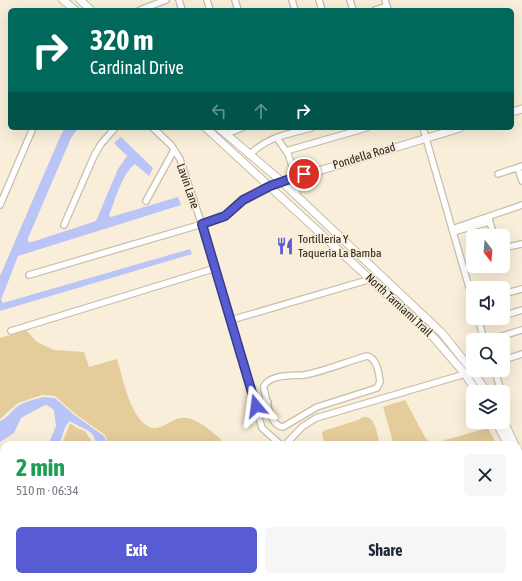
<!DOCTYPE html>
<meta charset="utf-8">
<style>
:root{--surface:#fff;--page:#f6f6f7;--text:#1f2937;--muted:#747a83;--accent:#585cd3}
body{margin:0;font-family:"Asap Condensed",sans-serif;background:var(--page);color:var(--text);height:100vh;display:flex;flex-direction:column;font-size:15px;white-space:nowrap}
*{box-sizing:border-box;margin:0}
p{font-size:13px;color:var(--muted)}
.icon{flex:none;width:22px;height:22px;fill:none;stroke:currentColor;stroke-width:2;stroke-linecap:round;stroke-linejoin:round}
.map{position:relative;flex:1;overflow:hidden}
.sheet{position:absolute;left:0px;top:441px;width:522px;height:140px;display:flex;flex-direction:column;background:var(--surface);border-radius:12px 12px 0 0;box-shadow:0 4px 16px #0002}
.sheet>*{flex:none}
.top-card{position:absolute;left:8px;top:8px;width:506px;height:122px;border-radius:6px;box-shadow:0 4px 16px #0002;background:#00695c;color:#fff;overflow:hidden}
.needle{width:26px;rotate:164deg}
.buttons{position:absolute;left:466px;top:229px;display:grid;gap:8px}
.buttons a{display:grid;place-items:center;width:44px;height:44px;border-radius:6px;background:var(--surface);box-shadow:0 4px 16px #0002;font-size:20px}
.pin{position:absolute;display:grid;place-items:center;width:34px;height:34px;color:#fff;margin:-17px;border:2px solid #fff;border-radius:50%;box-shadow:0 1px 4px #0007}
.me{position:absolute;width:44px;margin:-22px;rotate:344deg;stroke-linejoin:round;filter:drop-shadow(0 0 3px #0008)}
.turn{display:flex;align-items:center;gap:14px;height:84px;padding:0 16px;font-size:18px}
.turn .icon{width:52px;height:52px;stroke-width:2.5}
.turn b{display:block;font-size:28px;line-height:34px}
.lanes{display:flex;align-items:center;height:38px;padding:0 16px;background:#0003;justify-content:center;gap:20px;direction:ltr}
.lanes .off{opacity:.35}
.round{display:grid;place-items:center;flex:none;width:42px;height:42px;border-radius:6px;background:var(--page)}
.summary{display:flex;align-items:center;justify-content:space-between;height:68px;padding:0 16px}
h1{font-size:24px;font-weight:700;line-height:30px;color:#1e9e55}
.cta{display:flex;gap:8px;margin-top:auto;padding:8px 16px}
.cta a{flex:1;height:46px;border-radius:6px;background:var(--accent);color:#fff;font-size:16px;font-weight:700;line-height:46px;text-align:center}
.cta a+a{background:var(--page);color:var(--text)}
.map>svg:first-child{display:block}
</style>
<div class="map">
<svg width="522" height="581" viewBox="0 0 522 581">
<rect width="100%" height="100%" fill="#f9eed9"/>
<g fill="#e4cc9b">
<path d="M26,330L37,342L54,350L84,352L89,367L117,359C123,377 132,430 157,428C166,426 172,419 181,418C195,415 217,435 226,445H109L105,435L74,413L55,396L42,395L18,403L0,419V338Z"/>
<polygon points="405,400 426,439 431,442 438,442 488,428 497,445 394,445 383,407"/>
<path d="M363,417C376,415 377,436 380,445H325L322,434L323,431L358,420Z"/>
<polygon points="70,423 77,428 85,431 94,445 60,445 63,441"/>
<rect x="279" y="577" width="158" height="4"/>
<polygon points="451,577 496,577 497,581 452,581"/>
</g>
<g fill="#bbc4f6">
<path d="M65,128H78L71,138L28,238V242H32L96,221L118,169L127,156L114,143L121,137L153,168L149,176L135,164C121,175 116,199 109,215L111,217L178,197L181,205L18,256L1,300L3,303L190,249L192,254L0,311V276L60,137Z"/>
<path d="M43,397L55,398L73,414L104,436L108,445H96C96,429 81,429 70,421C63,426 64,437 58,445H48L56,426L54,410L47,405L43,406L21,418L14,433L0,442V421C8,418 11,411 18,406C25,401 35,400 43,397Z"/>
</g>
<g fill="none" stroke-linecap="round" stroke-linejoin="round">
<g stroke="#c8bea9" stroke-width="8">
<g id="minor">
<polyline points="179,0 182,10"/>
<polyline points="207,0 210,10"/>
<polyline points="235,0 238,10"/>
<polyline points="292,0 295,10"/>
<polyline points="319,0 322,10"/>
<polyline points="350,0 353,10"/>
<polyline points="385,0 388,10"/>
<polyline points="140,10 166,0"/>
<polyline points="375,10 387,6"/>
<polyline points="153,128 171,145 180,159 206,237 262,428 281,445"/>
<polyline points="423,128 473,301"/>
<polyline points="226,134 242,128"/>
<polyline points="277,138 288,154 296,177"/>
<polyline points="286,151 366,128"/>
<path d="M249,155C269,136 286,135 311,128"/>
<polyline points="518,168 522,181"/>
<polyline points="498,174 522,166"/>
<polyline points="146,201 174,150"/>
<polyline points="0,205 33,128"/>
<polyline points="489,219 494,236"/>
<polyline points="64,225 94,156 101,144 115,128"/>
<polyline points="452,229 522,205"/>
<polyline points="453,232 489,222"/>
<polyline points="503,248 522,244"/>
<polyline points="29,275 216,220 229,213 248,197 269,186"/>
<polyline points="503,294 522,289"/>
<polyline points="503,316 522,310"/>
<polyline points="478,318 484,340"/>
<polyline points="231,320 371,279"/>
<polyline points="479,323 495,318"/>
<polyline points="11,331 216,268"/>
<polyline points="489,340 522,330"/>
<path d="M367,356C377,358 379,373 380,382L377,388L317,407L283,427C269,426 267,400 264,389V386C270,374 293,376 304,375C325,371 346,362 367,356Z"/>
<polyline points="503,360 522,354"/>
<polyline points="495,370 501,392"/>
<polyline points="256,406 268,402"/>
<polyline points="285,445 302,427 316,418 465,374"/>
<polyline points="0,467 4,477"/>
<polyline points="0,533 4,522"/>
<polyline points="53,577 54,581"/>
<polyline points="133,581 146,577"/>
</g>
</g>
<g stroke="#c8bea9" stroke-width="9">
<g id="major">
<polyline points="63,0 75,10"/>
<polyline points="80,0 91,10"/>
<polyline points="512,112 522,109"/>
<polyline points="206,128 435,339 465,374 477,392"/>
<polyline points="219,128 281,181 442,333 473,372 487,392"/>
<polyline points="269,186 460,128"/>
<polyline points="296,195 296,185 304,175"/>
<polyline points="503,420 515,445"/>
<polyline points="496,422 508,445"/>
<polyline points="518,451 522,461"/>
<polyline points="518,468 522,481"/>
</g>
</g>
<use href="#minor" stroke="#fff" stroke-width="5.5"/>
<use href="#major" stroke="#fff" stroke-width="7"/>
</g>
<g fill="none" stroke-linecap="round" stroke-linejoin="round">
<g stroke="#393c89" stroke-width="10">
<polyline id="route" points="256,406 202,224 225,216 243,200 270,186 304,174"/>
</g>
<use href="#route" stroke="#585cd3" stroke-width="7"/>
</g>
<defs>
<g id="restaurant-bare" transform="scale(1.38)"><path d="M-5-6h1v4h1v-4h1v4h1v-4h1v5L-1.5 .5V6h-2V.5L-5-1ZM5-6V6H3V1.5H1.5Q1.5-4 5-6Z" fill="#585cd3" stroke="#f9eed9" stroke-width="2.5" paint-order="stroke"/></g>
</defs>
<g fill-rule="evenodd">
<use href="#restaurant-bare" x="285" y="246"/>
</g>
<g text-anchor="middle" stroke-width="3" stroke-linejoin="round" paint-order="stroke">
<g font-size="12" fill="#2a261e" stroke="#f9eed9">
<text transform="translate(364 156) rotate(-17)" y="4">Pondella Road</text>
<text transform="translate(188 186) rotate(71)" y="4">Lavin Lane</text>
<text transform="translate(399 305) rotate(43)" y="4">North Tamiami Trail</text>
</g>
<g font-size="12" fill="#2a261e" stroke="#f9eed9" text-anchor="start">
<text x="298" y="243">Tortilleria Y<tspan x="298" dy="14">Taqueria La Bamba</tspan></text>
</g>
</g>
</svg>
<div class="buttons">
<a><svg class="needle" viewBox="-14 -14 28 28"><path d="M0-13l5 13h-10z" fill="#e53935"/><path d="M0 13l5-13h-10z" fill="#747a83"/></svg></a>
<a><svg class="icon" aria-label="sound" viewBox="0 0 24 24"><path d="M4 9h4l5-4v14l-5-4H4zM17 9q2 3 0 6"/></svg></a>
<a><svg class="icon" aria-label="search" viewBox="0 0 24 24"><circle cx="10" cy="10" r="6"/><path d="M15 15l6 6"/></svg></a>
<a><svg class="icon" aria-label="layers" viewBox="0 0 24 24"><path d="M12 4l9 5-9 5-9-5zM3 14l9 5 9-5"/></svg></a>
</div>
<div class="pin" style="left:304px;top:174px;background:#d93025"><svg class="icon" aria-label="arrive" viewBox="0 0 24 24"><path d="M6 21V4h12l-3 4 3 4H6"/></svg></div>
<svg class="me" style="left:256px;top:406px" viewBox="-20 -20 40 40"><path d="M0-17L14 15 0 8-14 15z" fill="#585cd3" stroke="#fff" stroke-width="4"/></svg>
<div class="top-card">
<div class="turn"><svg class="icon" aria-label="right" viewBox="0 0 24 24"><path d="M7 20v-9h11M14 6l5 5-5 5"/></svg><div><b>320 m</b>Cardinal Drive</div></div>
<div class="lanes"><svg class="icon off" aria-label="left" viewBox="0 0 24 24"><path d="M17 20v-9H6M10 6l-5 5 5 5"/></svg><svg class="icon off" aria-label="ahead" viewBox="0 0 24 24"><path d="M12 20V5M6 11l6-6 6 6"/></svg><svg class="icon" aria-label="right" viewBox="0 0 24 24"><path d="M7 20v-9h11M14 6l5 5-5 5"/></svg></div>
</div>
<section class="sheet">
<div class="summary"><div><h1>2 min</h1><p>510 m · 06:34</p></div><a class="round"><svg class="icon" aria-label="close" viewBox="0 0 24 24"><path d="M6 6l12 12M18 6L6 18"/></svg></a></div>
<div class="cta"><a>Exit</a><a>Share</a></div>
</section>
</div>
